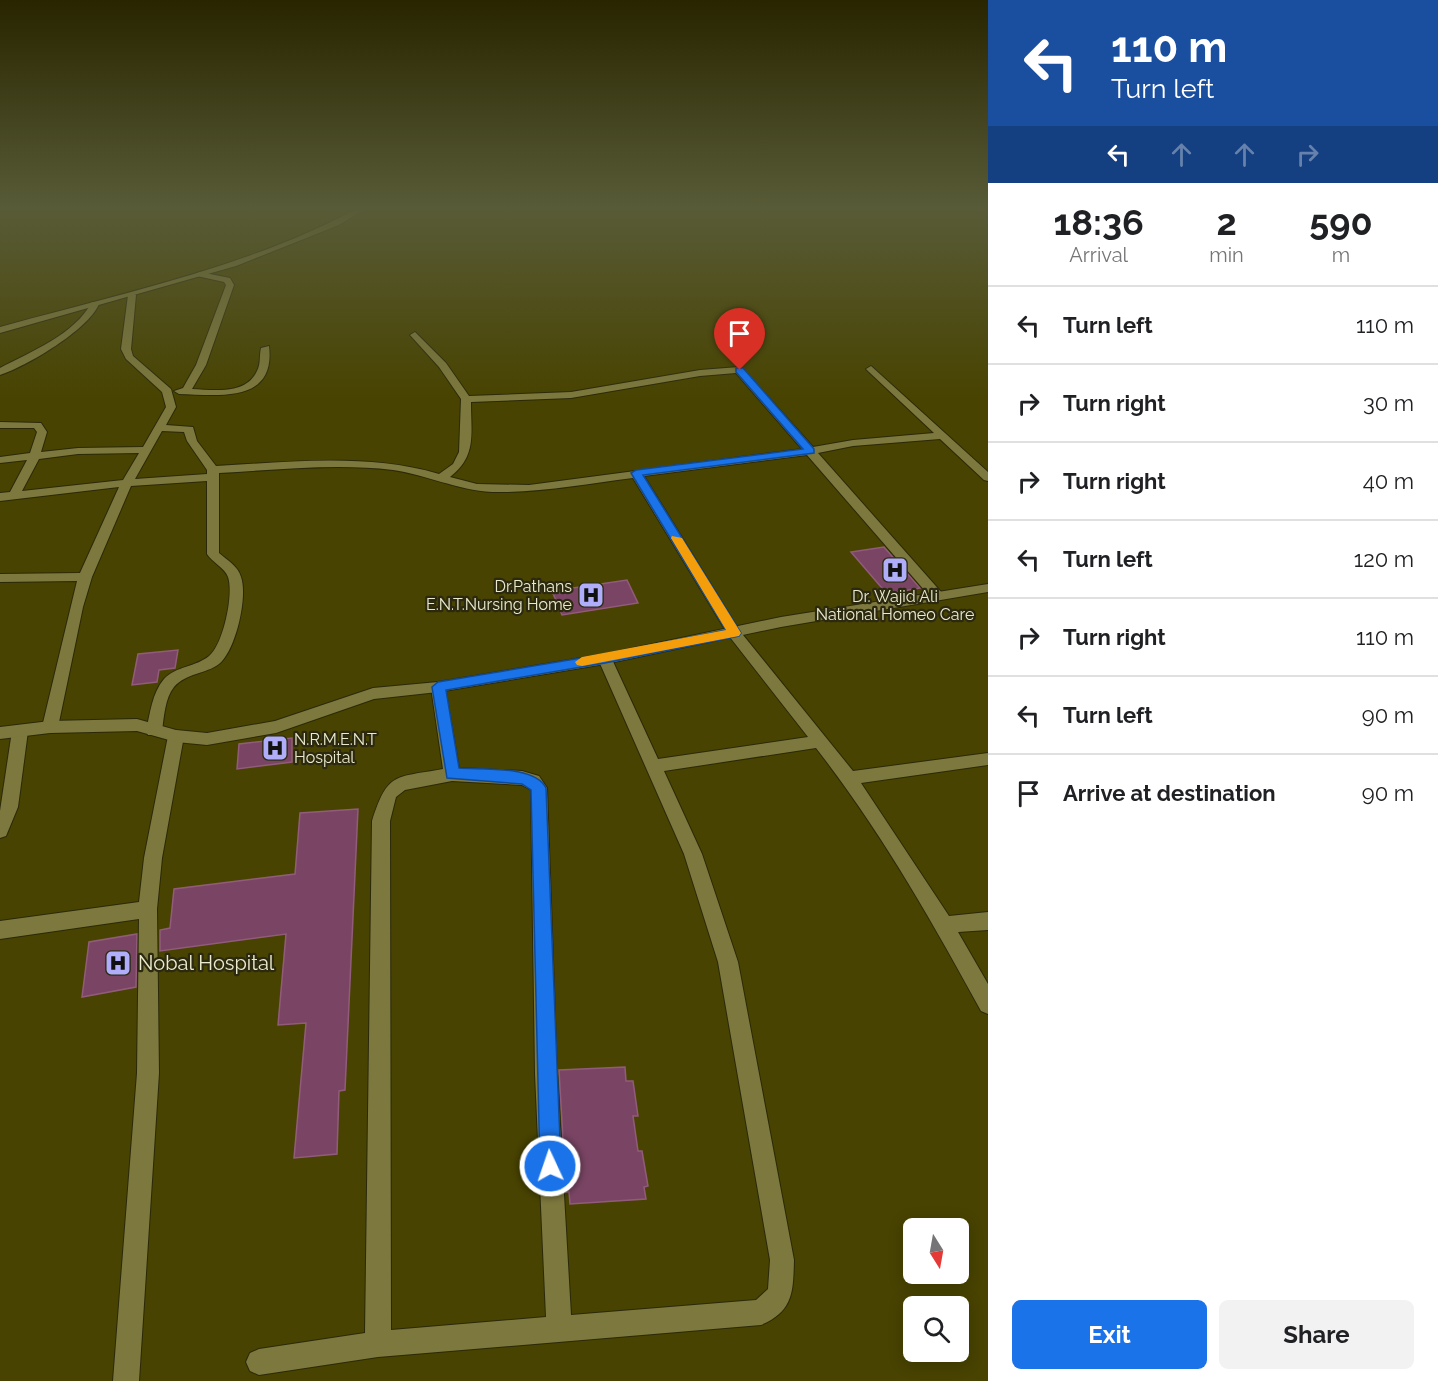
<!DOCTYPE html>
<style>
:root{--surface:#fff;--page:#f2f2f2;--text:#202124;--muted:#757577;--line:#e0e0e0;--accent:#1a73e8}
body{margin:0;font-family:Raleway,sans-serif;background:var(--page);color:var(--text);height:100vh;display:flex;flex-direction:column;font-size:22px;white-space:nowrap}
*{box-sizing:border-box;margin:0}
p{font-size:20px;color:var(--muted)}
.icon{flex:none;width:33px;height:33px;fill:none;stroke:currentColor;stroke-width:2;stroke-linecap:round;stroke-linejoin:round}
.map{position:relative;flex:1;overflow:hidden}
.drawer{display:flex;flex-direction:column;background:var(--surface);width:450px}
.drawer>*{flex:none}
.hud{background:#1a4fa0;color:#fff;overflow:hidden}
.needle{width:39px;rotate:169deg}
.tools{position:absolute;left:903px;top:1218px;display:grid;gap:12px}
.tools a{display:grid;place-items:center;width:66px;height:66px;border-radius:9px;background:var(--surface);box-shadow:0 3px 15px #0003;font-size:30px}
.pin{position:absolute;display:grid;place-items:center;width:51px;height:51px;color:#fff;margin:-62px -26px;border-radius:50% 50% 50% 0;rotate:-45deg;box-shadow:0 0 6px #0007}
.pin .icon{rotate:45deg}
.me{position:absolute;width:66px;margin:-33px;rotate:357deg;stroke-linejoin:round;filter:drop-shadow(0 0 4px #0008)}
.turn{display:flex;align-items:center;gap:21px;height:126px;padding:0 24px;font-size:27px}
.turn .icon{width:78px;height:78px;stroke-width:2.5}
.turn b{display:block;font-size:42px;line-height:51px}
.lanes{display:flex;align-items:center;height:57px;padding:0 24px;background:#0003;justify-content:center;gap:30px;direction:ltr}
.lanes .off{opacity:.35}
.eta{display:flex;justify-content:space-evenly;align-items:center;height:102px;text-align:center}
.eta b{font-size:36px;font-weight:700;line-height:42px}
.action{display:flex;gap:12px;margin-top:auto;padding:12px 24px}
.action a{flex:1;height:69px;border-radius:9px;background:var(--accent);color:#fff;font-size:24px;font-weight:700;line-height:69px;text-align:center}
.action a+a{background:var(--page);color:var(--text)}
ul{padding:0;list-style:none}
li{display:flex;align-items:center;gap:18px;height:78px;padding:0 24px;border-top:2px solid var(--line)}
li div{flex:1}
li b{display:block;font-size:22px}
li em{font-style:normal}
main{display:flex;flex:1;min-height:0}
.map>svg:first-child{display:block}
</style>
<main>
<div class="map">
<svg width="988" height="1381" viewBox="0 0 988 1381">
<rect width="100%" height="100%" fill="#484300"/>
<g fill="#7a4564" stroke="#915c7a" stroke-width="1.5">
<polygon points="884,547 920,588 887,594 851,552"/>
<polygon points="627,580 638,603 562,615 552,591"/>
<polygon points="178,650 175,668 159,670 157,682 132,685 138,654"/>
<polygon points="292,738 292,762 237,769 239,744"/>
<polygon points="358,809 345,1090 339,1091 337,1154 294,1158 306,1023 278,1025 286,934 160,951 160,930 170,928 174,889 295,874 300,813"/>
<polygon points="137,934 136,987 82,997 89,942"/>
<polygon points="625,1067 626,1081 633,1081 638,1116 633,1116 638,1151 642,1151 648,1186 644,1187 646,1199 570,1204 569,1192 566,1192 559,1070"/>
</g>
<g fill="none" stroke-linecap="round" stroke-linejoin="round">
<g stroke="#2b2909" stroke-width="2">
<g id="street">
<path d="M200,272L230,278L234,285L206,365L192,389C214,390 246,395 257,371C261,364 259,356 261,348L269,346C276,404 218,395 179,394L174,391L183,388L196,365L226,285L224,282L197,276L196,274Z"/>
<path d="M132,292L136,295L131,349L133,356L171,389L176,407L166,425L193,427L197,441L216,466C291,462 367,453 439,474L453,464L459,452L461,399L439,367L410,335L415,332L446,363L469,396L571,392L700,370L739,367L742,368L813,447L853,440L934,433L868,371L866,369L871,366L988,472V481L984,480L940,439L853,446L818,453L942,593L944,596L942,599H932L807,455L644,476L739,630L853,771L988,753V765L861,783L949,916L988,912V930L958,932L988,984V1014L981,1011C932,921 880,830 816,748L664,771L702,854L738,962L794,1260C793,1291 794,1311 761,1325L378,1357L259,1375L250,1371L246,1362L250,1353L259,1349L365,1333L372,821C388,771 395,778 443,769L431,687L438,682L445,687L459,768L522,771L539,776L547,788L557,1074L571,1315L756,1300L768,1289L770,1260L718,962L684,854L598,659L605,654L610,655L658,759L808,737L729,636L633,478C586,484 539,493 492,492C457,490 427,475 393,470C336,463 276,470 219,473V553C227,560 238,566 241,577C248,596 236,650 219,664C206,674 186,673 174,687C165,698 164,717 162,731L160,735H148L146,731C150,714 152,693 164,679C176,666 196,667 209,656C223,645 234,594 228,577C225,568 212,562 207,554V481L131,486L92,577L83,607L58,727L56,731H44L42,727L77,581L0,582V574L80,573L119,487L0,501V493L10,492L27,460L0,463V457L30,453L37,432L34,428H0V422L41,423L47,432L41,452L78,448L143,447L166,407L162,392L126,359L121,349L128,295ZM736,373L802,449L529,485L477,484L450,477C477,456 471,434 471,402L571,398L700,376ZM162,431L184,432L187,441L207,470V474L135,479ZM139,453L123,480L22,491L39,459L78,454ZM452,781L522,785L531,790L535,1074L546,1317L391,1330L390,821L396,797L405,790Z"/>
<path d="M92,302L99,304C88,330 27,366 0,375V368C32,351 74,335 92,302Z"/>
<polygon points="20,725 26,727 28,731 18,807 6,836 0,838 0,811 12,731 14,727"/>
<polygon points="176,730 182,732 184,736 162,858 157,909 159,1073 139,1381 113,1381 137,1073 139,919 0,939 0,921 139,902 144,858 168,736 170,732"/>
</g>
</g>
<g stroke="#2b2909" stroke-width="2">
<g id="secondary">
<path d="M362,206H370L339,225L236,266L0,333V327C122,293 251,267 362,206Z"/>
<polygon points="988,584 988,592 781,627 605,664 438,692 374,699 276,733 207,745 176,742 137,731 50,733 0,739 0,727 50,721 137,719 176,730 207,733 275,721 373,688 438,682 605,654 781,617"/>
</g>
</g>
<use href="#street" fill="#7d783d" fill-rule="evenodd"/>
<use href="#secondary" fill="#7d783d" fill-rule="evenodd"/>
</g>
<linearGradient id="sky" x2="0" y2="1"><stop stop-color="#282500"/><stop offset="0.52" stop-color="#585b37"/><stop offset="1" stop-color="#585b37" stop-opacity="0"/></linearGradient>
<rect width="988" height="399" fill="url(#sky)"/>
<path fill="#1a73e8" stroke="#114b97" stroke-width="1.5" d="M736,368H743L814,449V453L643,475L741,633L739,636L605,663L446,690L459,768C482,770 535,765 546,788L561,1166L558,1174L550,1177L543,1174L540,1166L531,790L522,784L447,778L432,687L438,682L605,654L726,630L631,473L636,470L803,449L736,372Z"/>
<polygon fill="#f59e0b" points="672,536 682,538 741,633 739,636 582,666 577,665 575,662 582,657 726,630 671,538"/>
<defs>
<g id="hospital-square" transform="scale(1.35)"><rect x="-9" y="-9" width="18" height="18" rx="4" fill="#b0aefa" stroke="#2b2910"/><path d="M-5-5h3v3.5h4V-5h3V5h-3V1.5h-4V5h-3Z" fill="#111"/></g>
</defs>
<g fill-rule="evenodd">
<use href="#hospital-square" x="895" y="570"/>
<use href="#hospital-square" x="591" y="595"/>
<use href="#hospital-square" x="275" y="748"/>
<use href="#hospital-square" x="118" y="963"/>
</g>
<g text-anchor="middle" stroke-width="4.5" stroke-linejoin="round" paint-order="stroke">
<g font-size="16" fill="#eceacc" stroke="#2b2910" text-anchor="end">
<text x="572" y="592">Dr.Pathans<tspan x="572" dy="18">E.N.T.Nursing Home</tspan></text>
<text x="895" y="602" text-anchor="middle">Dr. Wajid Ali<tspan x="895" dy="18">National Homeo Care</tspan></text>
<text x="294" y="745" text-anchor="start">N.R.M.E.N.T<tspan x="294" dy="18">Hospital</tspan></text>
</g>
<g font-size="20" fill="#eceacc" stroke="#2b2910" text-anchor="start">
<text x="138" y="970">Nobal Hospital</text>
</g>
</g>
</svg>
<div class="tools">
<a><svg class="needle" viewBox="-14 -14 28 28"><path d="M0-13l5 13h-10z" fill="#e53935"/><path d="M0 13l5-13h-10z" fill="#757577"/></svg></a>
<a><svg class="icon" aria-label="search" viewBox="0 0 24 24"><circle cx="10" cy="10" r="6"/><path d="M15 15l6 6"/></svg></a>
</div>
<div class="pin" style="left:740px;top:370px;background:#d93025"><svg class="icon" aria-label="arrive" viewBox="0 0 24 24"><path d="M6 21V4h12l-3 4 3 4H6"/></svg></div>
<svg class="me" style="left:550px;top:1166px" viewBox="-20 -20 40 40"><circle r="17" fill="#1a73e8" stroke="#fff" stroke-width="3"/><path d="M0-11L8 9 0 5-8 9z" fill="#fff"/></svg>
</div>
<section class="drawer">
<div class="hud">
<div class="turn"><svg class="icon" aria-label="left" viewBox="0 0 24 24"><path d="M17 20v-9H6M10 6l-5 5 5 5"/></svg><div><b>110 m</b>Turn left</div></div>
<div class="lanes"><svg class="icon" aria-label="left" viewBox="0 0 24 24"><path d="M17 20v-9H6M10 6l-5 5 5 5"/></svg><svg class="icon off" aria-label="ahead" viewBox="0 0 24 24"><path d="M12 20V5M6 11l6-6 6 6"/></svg><svg class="icon off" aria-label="ahead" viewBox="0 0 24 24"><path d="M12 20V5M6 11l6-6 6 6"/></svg><svg class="icon off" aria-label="right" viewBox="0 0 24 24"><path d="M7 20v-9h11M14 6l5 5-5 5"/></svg></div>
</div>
<div class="eta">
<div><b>18:36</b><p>Arrival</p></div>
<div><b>2</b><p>min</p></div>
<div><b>590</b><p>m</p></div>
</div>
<ul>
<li><svg class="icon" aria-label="left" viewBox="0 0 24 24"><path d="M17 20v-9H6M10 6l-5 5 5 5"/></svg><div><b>Turn left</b></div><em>110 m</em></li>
<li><svg class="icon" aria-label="right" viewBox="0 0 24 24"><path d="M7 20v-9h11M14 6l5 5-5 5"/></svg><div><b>Turn right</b></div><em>30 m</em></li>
<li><svg class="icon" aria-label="right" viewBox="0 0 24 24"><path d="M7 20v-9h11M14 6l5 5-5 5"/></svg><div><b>Turn right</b></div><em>40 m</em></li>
<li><svg class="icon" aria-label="left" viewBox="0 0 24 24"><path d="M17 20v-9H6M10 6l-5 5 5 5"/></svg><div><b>Turn left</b></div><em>120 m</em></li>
<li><svg class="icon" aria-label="right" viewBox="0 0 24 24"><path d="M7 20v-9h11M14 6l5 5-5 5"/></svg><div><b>Turn right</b></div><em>110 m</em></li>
<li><svg class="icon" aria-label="left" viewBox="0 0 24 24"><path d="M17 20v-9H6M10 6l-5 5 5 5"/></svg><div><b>Turn left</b></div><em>90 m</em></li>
<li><svg class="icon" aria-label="arrive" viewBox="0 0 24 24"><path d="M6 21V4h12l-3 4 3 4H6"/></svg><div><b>Arrive at destination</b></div><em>90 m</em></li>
</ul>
<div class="action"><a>Exit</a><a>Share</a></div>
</section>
</main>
